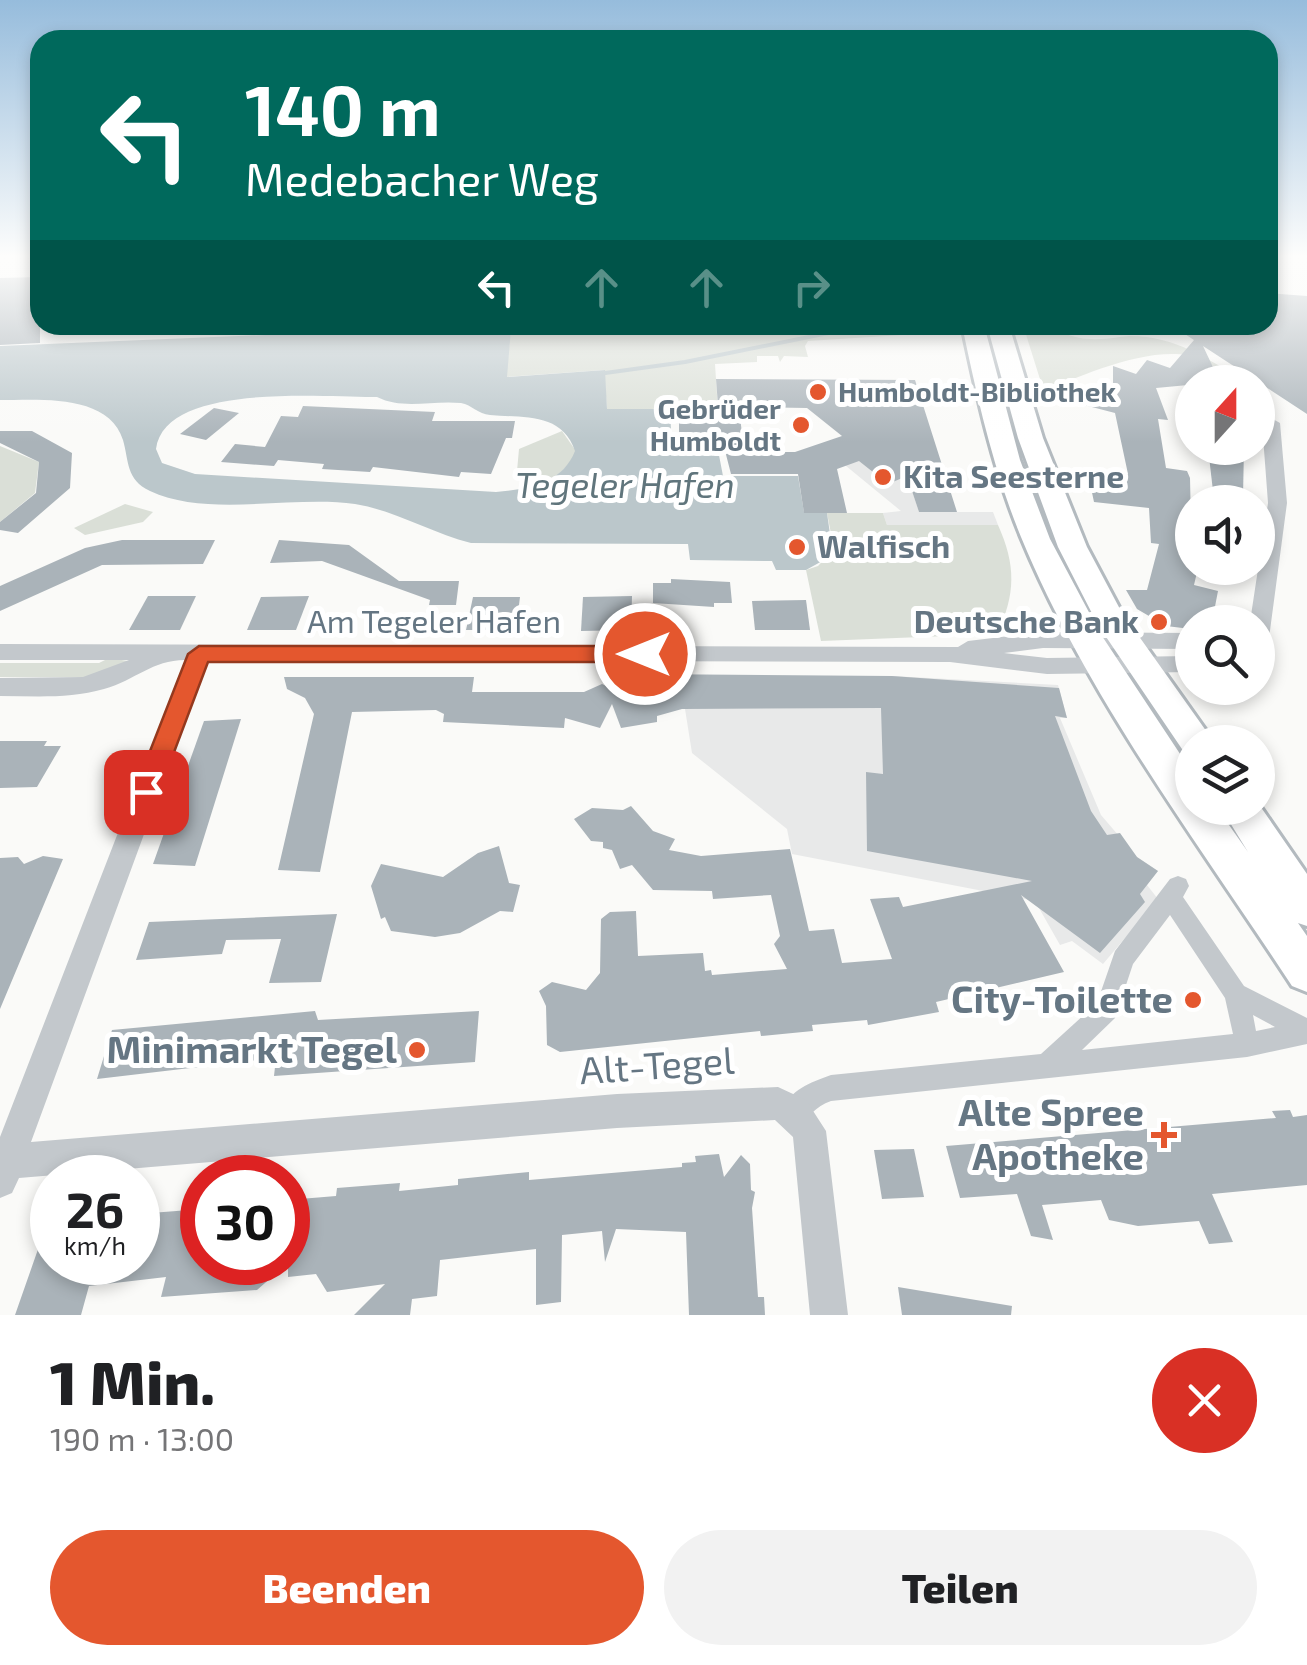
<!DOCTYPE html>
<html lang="de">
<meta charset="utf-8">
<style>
:root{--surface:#fff;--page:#f2f2f2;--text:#202124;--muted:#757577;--accent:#e4572e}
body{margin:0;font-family:"Exo 2",sans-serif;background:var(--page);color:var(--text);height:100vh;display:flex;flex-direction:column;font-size:38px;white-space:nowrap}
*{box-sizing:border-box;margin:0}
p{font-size:32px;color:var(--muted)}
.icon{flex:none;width:55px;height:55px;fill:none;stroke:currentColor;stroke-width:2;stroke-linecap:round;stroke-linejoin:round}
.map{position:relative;height:1315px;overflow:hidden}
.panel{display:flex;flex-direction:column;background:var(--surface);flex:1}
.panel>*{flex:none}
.top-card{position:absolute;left:30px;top:30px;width:1248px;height:305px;border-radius:30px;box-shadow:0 5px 15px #0003;background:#00695c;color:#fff;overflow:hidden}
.needle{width:65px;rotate:21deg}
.controls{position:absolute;left:1175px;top:365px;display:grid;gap:20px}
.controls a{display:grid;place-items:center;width:100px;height:100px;border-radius:50%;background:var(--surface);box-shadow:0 5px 15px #0003;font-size:50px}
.speed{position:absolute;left:30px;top:1155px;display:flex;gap:20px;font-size:50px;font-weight:700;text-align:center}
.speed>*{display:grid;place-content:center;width:130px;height:130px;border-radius:50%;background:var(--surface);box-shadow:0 5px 15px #0003;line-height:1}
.speed small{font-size:25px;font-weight:400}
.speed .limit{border:15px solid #d22;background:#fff;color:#111}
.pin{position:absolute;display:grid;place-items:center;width:85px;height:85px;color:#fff;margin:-42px;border-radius:20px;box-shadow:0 5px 15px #0006}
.me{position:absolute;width:110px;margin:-55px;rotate:270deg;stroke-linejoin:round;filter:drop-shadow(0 0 8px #0008)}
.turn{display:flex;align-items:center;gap:35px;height:210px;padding:0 50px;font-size:45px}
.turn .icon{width:130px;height:130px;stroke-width:2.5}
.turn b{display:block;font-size:70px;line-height:85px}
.lanes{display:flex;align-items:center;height:95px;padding:0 50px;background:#0003;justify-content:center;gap:50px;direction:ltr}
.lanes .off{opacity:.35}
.round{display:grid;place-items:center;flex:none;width:105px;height:105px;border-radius:52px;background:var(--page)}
.headline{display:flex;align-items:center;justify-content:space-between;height:170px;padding:0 50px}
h1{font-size:60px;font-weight:800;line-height:75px}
.button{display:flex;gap:20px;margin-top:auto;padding:20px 50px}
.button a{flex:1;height:115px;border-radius:60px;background:var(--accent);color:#fff;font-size:40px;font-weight:800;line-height:115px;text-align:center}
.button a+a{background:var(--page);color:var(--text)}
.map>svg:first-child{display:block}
</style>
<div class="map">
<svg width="1307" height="1315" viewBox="0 0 1307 1315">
<rect width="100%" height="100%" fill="#fafaf8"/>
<g fill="#e8e9e9">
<polygon points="900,454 919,512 993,512 998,525 887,525 883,513 901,511 840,461"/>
<polygon points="892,676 1058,685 1067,718 1060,718 1101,815 1137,857 1158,871 1147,885 1158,899 1103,964 1072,941 1060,945 1035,901 792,854 787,829 692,753 685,709"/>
</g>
<g fill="#dadfd7">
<polygon points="523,325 947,325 949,332 808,341 805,346 808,357 784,356 780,362 778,356 757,356 757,362 715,364 718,410 607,409 604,370 506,377 511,329"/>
<path d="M1023,325C1051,325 1069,339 1091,339C1104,340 1117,337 1130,336C1175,336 1209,359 1245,382H1225C1197,323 1086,373 1044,392Z"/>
<path d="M562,431L576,451C566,474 546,484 523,490L517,471L519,449Z"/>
<polygon points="0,446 39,462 35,493 0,522"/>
<polygon points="125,504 153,512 143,522 85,535 74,528"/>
<path d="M827,513H883L887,525H998C1016,565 1016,594 997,634L821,641L806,570L818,566L834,549Z"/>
<polygon points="109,658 128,661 89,681 83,677 0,677 0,663 99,663"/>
</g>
<path fill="#bbc7cb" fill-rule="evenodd" d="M381,325H523L511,329L507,377L605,370L607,409H670L672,450H718L723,476H798L804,512L827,513L833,555L806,570H776L772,561L690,560L688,544L471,543C431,533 397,511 355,504C292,495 207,518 150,491C126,480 129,461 123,440C109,393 37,400 0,400V346L289,334ZM377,397C403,410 432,400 461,403C472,405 478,414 490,415C523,418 562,412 575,451C562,484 528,489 496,492L195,474L162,463L156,449C165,381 327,398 377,397Z"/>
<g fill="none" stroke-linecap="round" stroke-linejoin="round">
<polyline stroke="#bbc7cb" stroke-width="4" points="598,374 685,362 868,325"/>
</g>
<g fill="#aab3b9" fill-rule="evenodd">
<polygon points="40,277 40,343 0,345 0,278"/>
<polygon points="1268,293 1307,296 1307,414 1203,346 1220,382 1156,388 1168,420 1158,419 1166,468 1187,471 1190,478 1192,568 1198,568 1194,585 1218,591 1212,622 1188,622 1191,629 1166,626 1137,609 1126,590 1147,590 1159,544 1151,543 1149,508 1094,502 1087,469 1128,474 1115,413 1061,399 1062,387 1113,392 1113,366 1136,374 1147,360 1170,368 1194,340 1171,325 1268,325"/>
<path d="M716,379L915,380L957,512H919L907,476L888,484L859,461L837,469L847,513H804L798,474H731L722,439H679V419H719ZM739,407L807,408L842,436L795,452H744Z"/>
<polygon points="303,406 435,412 432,421 515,421 512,438 506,438 491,474 461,472 459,477 373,467 370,472 322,469 324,464 278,460 274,466 221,462 235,444 265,447 281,416 298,417"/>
<polygon points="214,408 239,413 206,440 180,434"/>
<polygon points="0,431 32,431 72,453 70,488 18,533 0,530 0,522 36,493 39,462 0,443"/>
<polygon points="1208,448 1244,448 1243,496 1213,491"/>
<polygon points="122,540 215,540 203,564 102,565 0,611 0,586 85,548"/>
<polygon points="279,540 349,545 399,581 459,581 456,605 429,605 430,600 322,561 270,563"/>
<polygon points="671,579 730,582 732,603 714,603 714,607 653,603 653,583 671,583"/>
<polygon points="148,596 196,596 180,630 129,630"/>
<polygon points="309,596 296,630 247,630 261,597"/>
<polygon points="632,596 631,630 581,631 583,597"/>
<polygon points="473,597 520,597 516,630 466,630"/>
<polygon points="806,600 810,630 755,630 752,601"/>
<polygon points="640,674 892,676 1059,688 1067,718 1055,716 1091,811 1107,835 1120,833 1137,857 1158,871 1140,894 1145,902 1100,953 1021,895 1064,972 936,1002 939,1012 868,1025 867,1020 812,1025 813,1031 761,1036 760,1031 560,1052 547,1045 546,1006 539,991 552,982 586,990 600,973 601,919 610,912 636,911 638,956 703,953 705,971 711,970 712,975 787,969 774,944 780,936 771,895 713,899 712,891 653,890 632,865 620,869 612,850 603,848 603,842 591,841 574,819 592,808 623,810 631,806 653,831 675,839 669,850 701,856 790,849 809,931 834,929 842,963 892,959 870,899 899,897 903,907 1032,881 867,851 866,772 883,774 881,708 682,709 657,716 657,722 621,728 612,704 600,728 565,718 564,728 443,722 444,714 436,710 352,712 320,872 278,870 314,714 305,698 287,689 284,677 474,677 472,692 584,692 602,684 614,690 625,677"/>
<polygon points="241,719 195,866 153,864 204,721"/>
<polygon points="0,741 47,741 44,746 61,746 37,787 0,788"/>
<polygon points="499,846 509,883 520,885 513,912 500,911 460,933 435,937 391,931 385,917 381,919 371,886 381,864 443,877 478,853"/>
<polygon points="43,856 63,859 0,1009 0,858 18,857 24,864"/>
<polygon points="337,914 321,982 269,983 281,939 226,940 222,954 136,960 149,922"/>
<polygon points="315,1011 318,1020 479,1011 475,1062 274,1076 276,1058 97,1079 112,1030"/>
<polygon points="1290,1110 1293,1117 1307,1115 1307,1185 1212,1194 1233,1242 1209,1244 1199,1221 1138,1226 1109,1220 1101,1200 1042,1205 1053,1240 1031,1236 1017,1194 960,1198 946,1146 1276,1118 1272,1111"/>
<polygon points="914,1149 924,1197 882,1199 874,1150"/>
<polygon points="719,1154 724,1177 741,1155 750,1164 751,1190 755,1192 752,1208 758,1297 764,1297 765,1315 689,1315 686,1232 616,1229 605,1262 602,1231 562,1235 561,1302 536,1305 536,1249 440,1260 437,1296 412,1299 410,1315 354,1315 385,1284 327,1292 316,1274 288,1277 288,1263 257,1290 161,1297 166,1277 89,1286 81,1315 15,1315 50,1215 52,1262 138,1262 138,1214 202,1209 202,1262 288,1262 288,1200 336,1196 337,1188 400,1183 399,1191 458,1185 458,1179 529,1172 529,1180 682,1167 682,1163 696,1162 695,1156"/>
<polygon points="898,1287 1012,1306 1011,1315 902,1315"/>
</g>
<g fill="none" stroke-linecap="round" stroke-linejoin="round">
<g stroke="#b3babf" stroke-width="6">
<g id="secondary">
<path d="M962,325H984L1020,460L1050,539L1100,633L1192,772V808H1217L1248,852L1221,808H1258V803L1307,874V926L1298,923L1307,936V992L1292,986C1199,844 1086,695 1021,537C993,469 977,397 962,325Z"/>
<polygon points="987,325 1009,325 1043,438 1087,547 1121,611 1214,742 1192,742 1192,755 1184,752 1098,625 1058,547 1018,438"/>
</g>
</g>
<path fill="#c3c8cc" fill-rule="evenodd" d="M1178,876L1186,879L1189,886L1183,897L1244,986L1307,1018V1044L1247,1057L831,1101C815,1106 809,1119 794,1125L785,1121L781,1112C791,1089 809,1083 831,1075L1041,1054L1097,1003L1115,951L1170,879ZM1170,915L1225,998L1233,1034L1082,1050L1115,1018L1133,964ZM1253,1015L1275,1027L1256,1031Z"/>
<g fill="#c3c8cc" fill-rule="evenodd">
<polygon points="1271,418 1280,423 1287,503 1269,638 1258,646 1258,622 1250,622 1268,503 1262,423"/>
<path d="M1043,632L1192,633V649L1043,648L1004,653L1047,658L1192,656V672L1047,674L950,662L208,660L31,1142L617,1094L778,1087L806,1100L826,1131L848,1315H810L793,1137L775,1120L617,1128L19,1178L12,1193L0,1198V1137L185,660C152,660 136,680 104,689C70,699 35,696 0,696V678L83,677L129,660H0V644L958,647L968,641Z"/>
</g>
<use href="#secondary" fill="#fff" fill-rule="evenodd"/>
</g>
<linearGradient id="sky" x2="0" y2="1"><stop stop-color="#96bcdc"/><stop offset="0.58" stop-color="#fdfdfc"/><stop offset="1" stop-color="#fdfdfc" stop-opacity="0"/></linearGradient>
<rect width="1307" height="442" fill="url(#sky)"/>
<polygon fill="#e4572e" stroke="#94391e" stroke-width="2.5" points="199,646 645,646 656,654 645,662 208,662 156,800 137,800 134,792 188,654"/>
<g fill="#e4572e" stroke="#fff" stroke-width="4">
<circle cx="818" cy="392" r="10"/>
<circle cx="801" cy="425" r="10"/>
<circle cx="883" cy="477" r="10"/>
<circle cx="797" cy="547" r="10"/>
<circle cx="1159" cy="622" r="10"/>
<circle cx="1193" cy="1000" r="10"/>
<circle cx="417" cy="1050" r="10"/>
<path d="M1159 1120h10v10h10v10h-10v10h-10v-10h-10v-10h10z"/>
</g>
<g text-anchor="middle" stroke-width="10" stroke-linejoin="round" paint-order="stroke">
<g font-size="28" font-weight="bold" fill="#657683" stroke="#fff" text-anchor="start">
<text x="838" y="402">Humboldt-Bibliothek</text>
<text x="781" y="419" text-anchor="end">Gebrüder<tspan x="781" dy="32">Humboldt</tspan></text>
</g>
<g font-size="32" font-weight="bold" fill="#657683" stroke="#fff" text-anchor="start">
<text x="903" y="488">Kita Seesterne</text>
<text x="817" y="558">Walfisch</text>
<text x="1139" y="633" text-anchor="end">Deutsche Bank</text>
</g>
<g font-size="32" fill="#657683" stroke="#fff">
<text x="434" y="633">Am Tegeler Hafen</text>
</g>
<g font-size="35" font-style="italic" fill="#60757c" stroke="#fff">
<text x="625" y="498">Tegeler Hafen</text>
</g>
<g font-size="38" font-weight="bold" fill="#657683" stroke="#fff" text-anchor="end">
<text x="1173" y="1013">City-Toilette</text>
<text x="397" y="1063">Minimarkt Tegel</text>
<text x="1144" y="1126">Alte Spree<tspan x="1144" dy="44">Apotheke</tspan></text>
</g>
<g font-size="38" fill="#657683" stroke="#fff">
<text transform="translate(657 1066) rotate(-4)" y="13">Alt-Tegel</text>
</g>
</g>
</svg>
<div class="controls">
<a><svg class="needle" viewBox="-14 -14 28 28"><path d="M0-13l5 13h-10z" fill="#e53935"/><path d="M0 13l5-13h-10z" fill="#757577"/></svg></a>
<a><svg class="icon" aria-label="sound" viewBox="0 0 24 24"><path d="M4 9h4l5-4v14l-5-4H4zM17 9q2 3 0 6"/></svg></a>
<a><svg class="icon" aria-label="search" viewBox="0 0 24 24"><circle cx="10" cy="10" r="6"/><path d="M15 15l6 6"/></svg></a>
<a><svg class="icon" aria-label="layers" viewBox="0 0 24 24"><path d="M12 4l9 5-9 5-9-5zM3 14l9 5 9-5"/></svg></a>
</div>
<div class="speed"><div>26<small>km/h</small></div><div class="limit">30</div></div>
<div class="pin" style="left:146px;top:792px;background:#d93025"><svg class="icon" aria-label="arrive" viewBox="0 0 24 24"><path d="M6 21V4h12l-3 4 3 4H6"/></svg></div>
<svg class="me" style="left:645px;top:654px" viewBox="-20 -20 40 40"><circle r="17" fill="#e4572e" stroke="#fff" stroke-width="3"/><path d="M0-11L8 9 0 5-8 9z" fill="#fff"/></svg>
<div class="top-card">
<div class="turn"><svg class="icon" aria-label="left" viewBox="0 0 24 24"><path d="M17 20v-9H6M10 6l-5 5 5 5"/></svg><div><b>140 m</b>Medebacher Weg</div></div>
<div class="lanes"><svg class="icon" aria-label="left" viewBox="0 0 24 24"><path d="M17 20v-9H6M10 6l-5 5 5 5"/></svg><svg class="icon off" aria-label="ahead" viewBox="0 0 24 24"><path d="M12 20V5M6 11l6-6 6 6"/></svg><svg class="icon off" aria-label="ahead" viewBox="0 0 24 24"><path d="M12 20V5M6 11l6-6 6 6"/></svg><svg class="icon off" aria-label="right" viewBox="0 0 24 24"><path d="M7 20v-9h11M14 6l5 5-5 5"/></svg></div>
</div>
</div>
<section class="panel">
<div class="headline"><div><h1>1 Min.</h1><p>190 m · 13:00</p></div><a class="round" style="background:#d93025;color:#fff"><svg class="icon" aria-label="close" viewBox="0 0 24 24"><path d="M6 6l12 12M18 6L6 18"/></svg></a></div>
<div class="button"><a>Beenden</a><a>Teilen</a></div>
</section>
